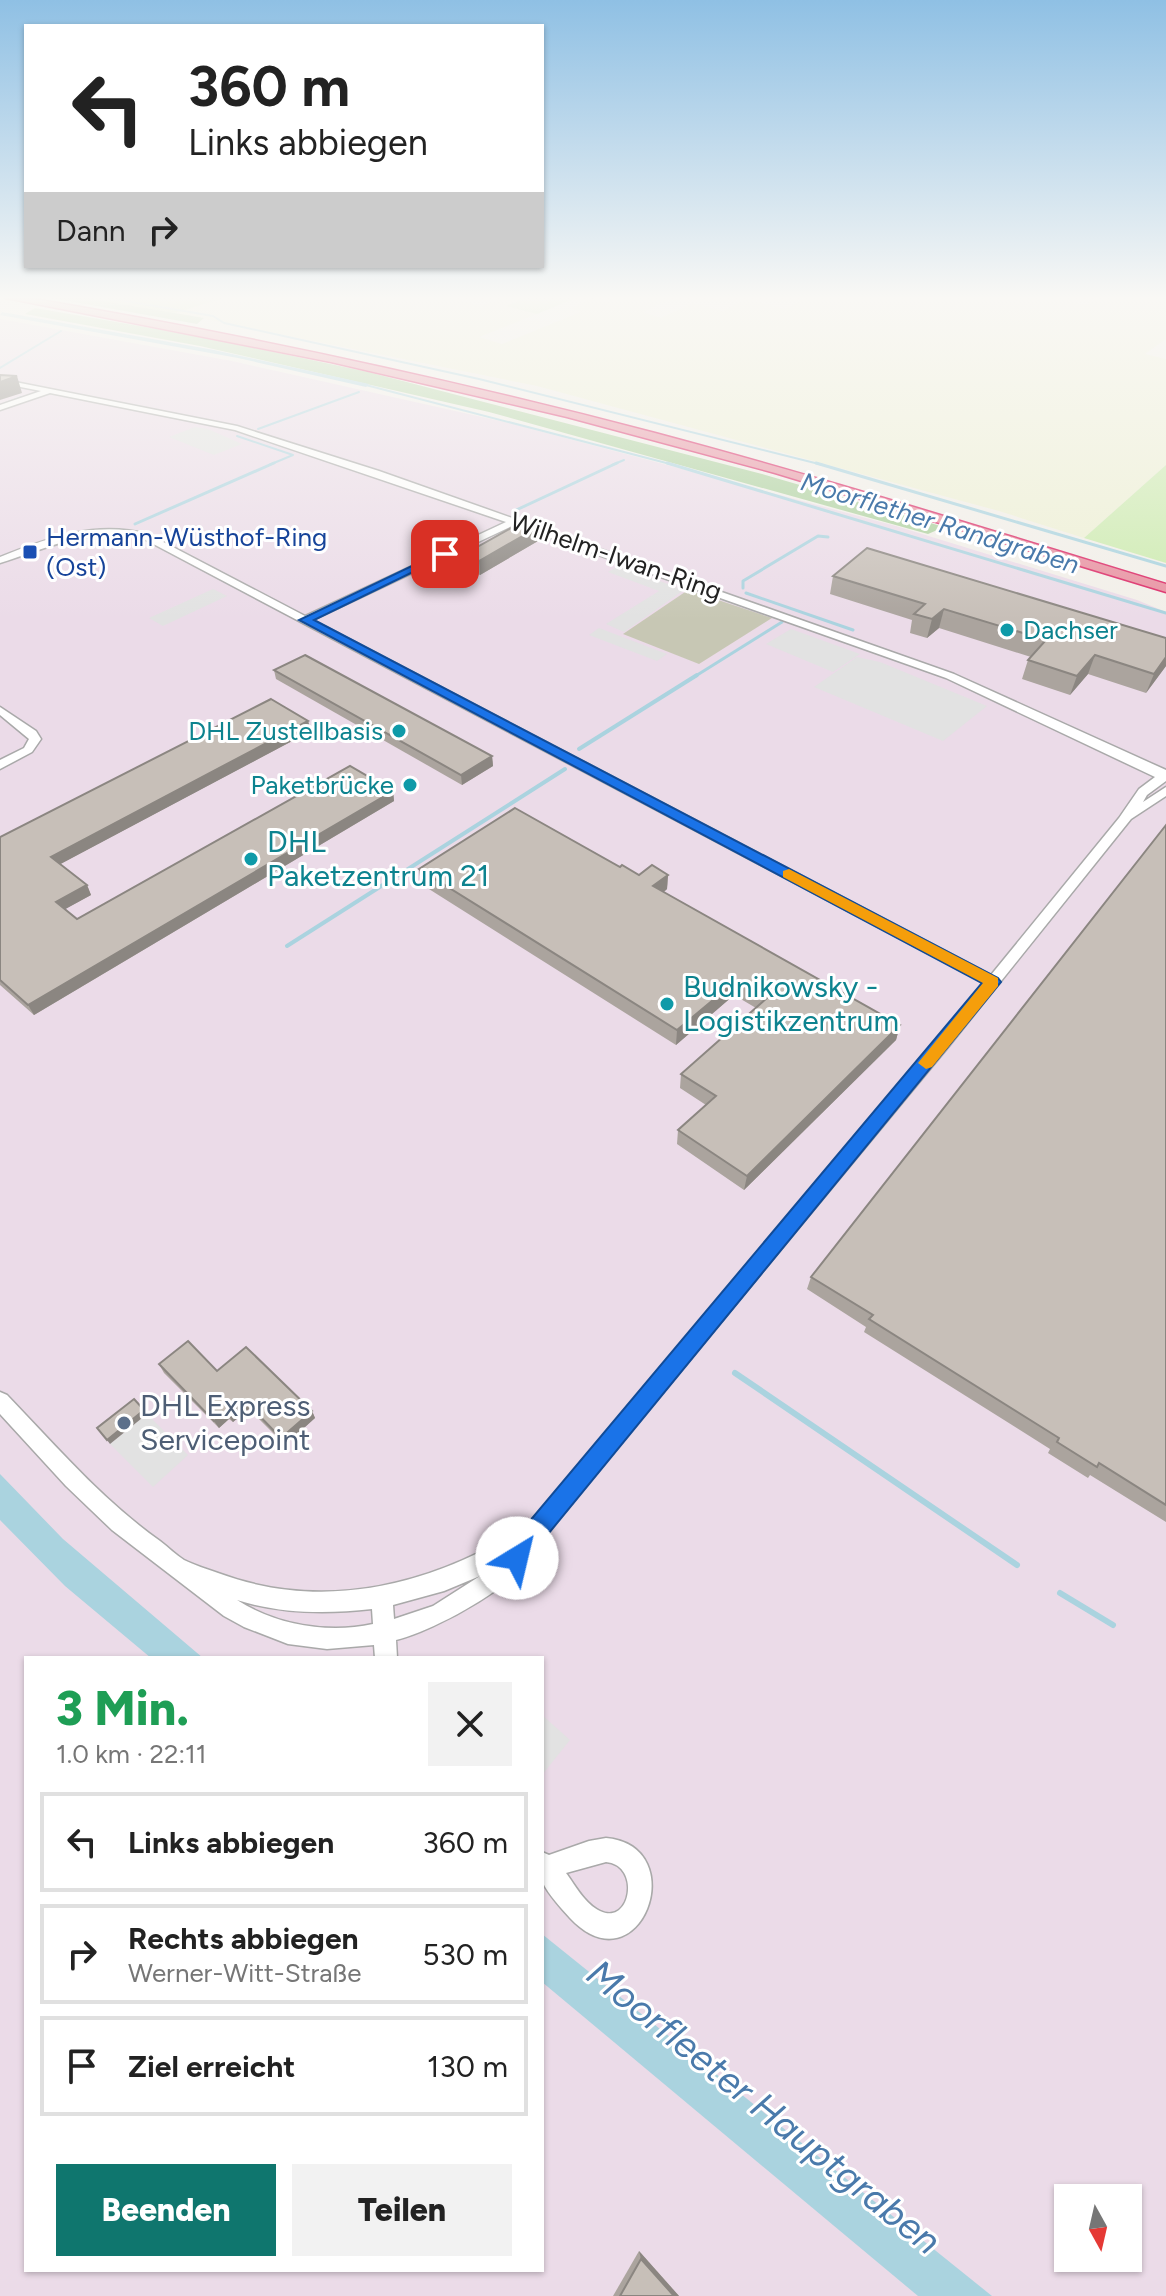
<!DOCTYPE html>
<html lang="de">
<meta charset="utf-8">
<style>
:root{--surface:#fff;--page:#f2f2f2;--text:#222;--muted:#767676;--line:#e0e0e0;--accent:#0f766e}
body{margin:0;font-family:Figtree,sans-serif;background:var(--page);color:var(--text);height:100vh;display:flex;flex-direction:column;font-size:30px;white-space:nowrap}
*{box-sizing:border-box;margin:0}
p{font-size:26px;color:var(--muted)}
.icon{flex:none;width:44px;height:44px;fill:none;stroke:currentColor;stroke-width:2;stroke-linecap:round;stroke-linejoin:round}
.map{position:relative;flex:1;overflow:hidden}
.sheet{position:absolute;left:24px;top:1656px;width:520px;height:616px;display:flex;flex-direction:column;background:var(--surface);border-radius:0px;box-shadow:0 2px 6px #0004}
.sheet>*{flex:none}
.hud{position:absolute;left:24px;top:24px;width:520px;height:244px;border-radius:0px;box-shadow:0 2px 6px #0004;background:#fff;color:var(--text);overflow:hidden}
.needle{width:52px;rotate:172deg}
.controls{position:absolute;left:1054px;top:2184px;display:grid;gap:16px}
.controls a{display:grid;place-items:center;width:88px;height:88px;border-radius:0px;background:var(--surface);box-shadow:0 2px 6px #0004;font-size:40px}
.pin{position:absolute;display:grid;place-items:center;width:68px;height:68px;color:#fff;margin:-34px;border-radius:16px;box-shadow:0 4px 12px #0006}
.me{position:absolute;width:88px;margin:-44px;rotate:36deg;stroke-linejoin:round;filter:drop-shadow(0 0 6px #0008)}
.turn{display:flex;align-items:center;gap:28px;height:168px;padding:0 32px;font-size:36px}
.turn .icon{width:104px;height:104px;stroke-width:2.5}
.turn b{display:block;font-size:56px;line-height:68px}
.then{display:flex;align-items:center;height:76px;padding:0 32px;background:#0003;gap:16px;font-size:30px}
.round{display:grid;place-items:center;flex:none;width:84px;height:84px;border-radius:0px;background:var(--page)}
.overview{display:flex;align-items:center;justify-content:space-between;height:136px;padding:0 32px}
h1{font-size:48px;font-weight:800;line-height:60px;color:#1e9e55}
.cta{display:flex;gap:16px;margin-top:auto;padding:16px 32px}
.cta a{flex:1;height:92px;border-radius:0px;background:var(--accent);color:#fff;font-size:32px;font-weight:800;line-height:92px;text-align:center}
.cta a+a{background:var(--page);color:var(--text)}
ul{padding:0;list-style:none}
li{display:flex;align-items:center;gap:24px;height:100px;margin:0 16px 12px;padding:0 16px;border:4px solid var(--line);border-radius:0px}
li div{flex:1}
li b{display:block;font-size:30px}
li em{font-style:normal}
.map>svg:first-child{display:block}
</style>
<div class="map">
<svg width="1166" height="2296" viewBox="0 0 1166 2296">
<rect width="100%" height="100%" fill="#f2efe9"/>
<path fill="#ebdbe8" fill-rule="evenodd" d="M0,319L232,361L513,424L896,526L1137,600L1166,612V2296H0ZM26,1658H542V2270H26ZM1068,2198H1128V2258H1068Z"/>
<polygon fill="#c7c7b4" points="688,590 772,618 699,664 623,634"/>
<polygon fill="#eef0d5" points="224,298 451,298 481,306 502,298 525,298 507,306 537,314 479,337 502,344 581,312 571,308 594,298 605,302 618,298 672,298 643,312 661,318 693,303 723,311 746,299 785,309 807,298 1075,298 1072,302 1085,305 1102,298 1166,298 1166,339 1145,354 1166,359 1166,465 1084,538 999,511 537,386 175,313"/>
<g fill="#cdebb0">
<polygon points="87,298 224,298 175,313"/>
<polygon points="525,298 572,298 573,299 537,314 506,306"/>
<polygon points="1166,465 1166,563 1084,538"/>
</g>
<g fill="#add19e">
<polygon points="52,298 87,298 204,318 197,324"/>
<polygon points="35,308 203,337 368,372 762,474 944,527 928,534 489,412 200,346 25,314"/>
</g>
<g fill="#e2e2e2">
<polygon points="195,427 208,429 242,444 214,455 169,437"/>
<polygon points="619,566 684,590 624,632 606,624 659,591 608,572"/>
<polygon points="213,589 227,596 163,626 149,618"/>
<polygon points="599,628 667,654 657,661 589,635"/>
<polygon points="791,629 860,654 833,672 766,644"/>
<polygon points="857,657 880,662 987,706 943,741 814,687"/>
<polygon points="147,1414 188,1455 153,1487 110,1444"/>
<polygon points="542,1715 570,1740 542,1775"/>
</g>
<g fill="#aad3df">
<polygon points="2,312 214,350 369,384 366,387 238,358 0,315"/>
<polygon points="0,1474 63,1539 203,1658 151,1658 65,1586 0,1520"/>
<polygon points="542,1934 992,2296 918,2296 542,1982"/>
</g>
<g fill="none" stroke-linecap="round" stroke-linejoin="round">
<g stroke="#aad3df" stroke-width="2">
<polyline points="108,298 213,316 224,323 479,379 823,465"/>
<polyline points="0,368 61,331"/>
<polyline points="362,384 674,465"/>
<polyline points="0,405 22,397"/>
<polyline points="258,429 359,392"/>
<polyline points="237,436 293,455 269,465"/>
<polyline points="612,465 624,460"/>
</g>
<g stroke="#aad3df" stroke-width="3">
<polyline points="667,463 1166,613"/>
<polyline points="816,463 1166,566"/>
<polyline points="514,511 617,463"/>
<polyline points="135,524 274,463"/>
<polyline points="743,588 743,581 818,536 828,537"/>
<polyline points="746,593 853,630"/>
<polyline points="694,677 782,622"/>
</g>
<g stroke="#aad3df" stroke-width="4">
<polyline points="579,749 697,675"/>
<polyline points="287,946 565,769"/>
</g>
<g stroke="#aad3df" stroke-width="6">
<polyline points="735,1373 1017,1565"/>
<polyline points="1060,1593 1113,1625"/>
</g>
<g stroke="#a9a9a9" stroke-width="3">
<g id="minor">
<path d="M0,379L237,426L379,471L954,674L1166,770V781L1147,795L1143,802L1166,787V796L1131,819L949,1046L540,1541C532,1579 432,1632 396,1640L397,1658H375L374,1645L327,1649L288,1644L244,1627L224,1616L112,1530L66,1486L0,1414V1392L7,1395C56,1446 102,1500 160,1541C168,1547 176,1555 184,1560C194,1565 207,1569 218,1573C325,1613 436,1585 529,1524L984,983L142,538C89,526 49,548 0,563V557C50,537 95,521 148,534L305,616L506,522L235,430L50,393L0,410V405L41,391L0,383ZM514,525L946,678L1155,777L1139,789L1119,818L991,975L313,620ZM480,1576L433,1606L394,1619L393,1605L444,1591ZM237,1600C281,1614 327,1614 372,1609L373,1624C328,1634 276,1625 237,1600Z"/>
<polygon points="0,707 36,731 41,739 32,752 0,769 0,760 24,748 29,739 0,715"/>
<path d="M606,1838C694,1846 640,1992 570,1918C561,1908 549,1895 543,1883C540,1875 542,1861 542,1852L549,1855L589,1841ZM606,1862C641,1865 631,1926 600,1911C585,1904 575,1885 566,1873Z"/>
</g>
</g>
<g stroke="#dc2a67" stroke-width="3">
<path id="highway" d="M6,298H29C240,334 449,379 655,433C827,479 996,532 1166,584V592L775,473L567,417L331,362Z"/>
</g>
<use href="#minor" fill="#fff" fill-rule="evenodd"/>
<use href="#highway" fill="#e892a2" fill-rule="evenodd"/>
</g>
<g fill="#aba49e">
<polygon points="538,541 480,575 464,569 463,555"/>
<polygon points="833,576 1166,666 1146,693 1088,674 1070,695 1022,679 1028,660 1031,657 939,628 927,638 910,633 912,620 830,594"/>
<polygon points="274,670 492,756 493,766 462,785 276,679"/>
<polygon points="308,721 311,731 60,864 87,885 91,895 65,909 77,919 393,791 394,801 34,1015 0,985 0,837"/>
<polygon points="1166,825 1166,1522 1090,1475 1088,1478 1048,1453 1050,1449 864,1332 866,1327 807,1289 811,1277"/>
<polygon points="620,867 639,875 668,875 667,889 664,892 900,1025 896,1040 744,1190 677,1144 678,1130 706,1105 680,1088 681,1074 756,1008 734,995 676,1045 421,884 419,869"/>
<polygon points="159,1364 217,1371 312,1411 315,1418 285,1445 249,1409 233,1422 229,1419 219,1428 164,1373"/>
<polygon points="639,2251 679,2296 613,2296"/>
</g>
<g fill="#8b8681">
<polygon points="17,376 22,393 0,400 0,382"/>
<polygon points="538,527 538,541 480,575 479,561"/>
<polygon points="944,609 939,628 927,638 932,619"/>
<polygon points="1095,655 1088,674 1070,695 1077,676"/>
<polygon points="1166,657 1166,666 1146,693 1154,674"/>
<polygon points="308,721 311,731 55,867 51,857"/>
<polygon points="492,756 493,766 462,785 461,775"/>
<polygon points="393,791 394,801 34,1015 28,1005"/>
<polygon points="668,875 667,889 652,901 653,886"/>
<polygon points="87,885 91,895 60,912 56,902"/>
<polygon points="737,980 734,995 676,1045 677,1030"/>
<polygon points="900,1025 896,1040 744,1190 747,1176"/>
<polygon points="245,1401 249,1409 233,1422 228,1415"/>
<polygon points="144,1410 147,1414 110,1444 107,1440"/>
<polygon points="312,1411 315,1418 285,1445 281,1438"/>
<polygon points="225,1412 229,1419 219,1428 214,1421"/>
<polygon points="639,2251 679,2296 674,2296 641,2259"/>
</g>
<g fill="#c7bfb8" stroke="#8b8681" stroke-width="2">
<polygon points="0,375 17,376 0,382"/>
<polygon points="522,522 538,527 479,561 463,555"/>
<polygon points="867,548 1166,638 1166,657 1154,674 1095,655 1077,676 1028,660 1046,640 944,609 932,619 914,614 925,604 833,576"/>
<polygon points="305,655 492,756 461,775 274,670"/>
<polygon points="271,699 308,721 51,857 87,885 56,902 77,919 350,766 393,791 28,1005 0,980 0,837"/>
<polygon points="515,808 620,867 622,865 639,875 652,865 668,875 653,886 900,1025 747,1176 678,1130 716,1096 681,1074 767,998 737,980 677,1030 419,869"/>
<polygon points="1166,825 1166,1505 1099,1463 1097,1467 1057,1442 1059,1438 869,1319 873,1315 811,1277"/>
<polygon points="188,1341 217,1371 246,1347 312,1411 281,1438 245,1401 228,1415 225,1412 214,1421 159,1364"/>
<polygon points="134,1399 144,1410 107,1440 97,1428"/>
<polygon points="641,2259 674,2296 620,2296"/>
</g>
<linearGradient id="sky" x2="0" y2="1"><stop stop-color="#8fc0e4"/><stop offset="0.48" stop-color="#f9f8f5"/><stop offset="1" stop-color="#f9f8f5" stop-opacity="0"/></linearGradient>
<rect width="1166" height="620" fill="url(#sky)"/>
<polygon fill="#1a73e8" stroke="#114b97" stroke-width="2" points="441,552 450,554 314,620 998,978 1001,982 544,1539 525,1566 517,1569 509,1566 506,1558 528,1523 982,983 299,620"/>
<polygon fill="#f59e0b" points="789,869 998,978 998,986 932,1067 926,1069 918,1063 983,983 783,877 783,871"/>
<rect fill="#1a4fb4" stroke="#fff" stroke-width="3" x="22" y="544" width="16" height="16" rx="4"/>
<g fill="#0f9aa8" stroke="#fff" stroke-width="3">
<circle cx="1007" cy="630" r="8"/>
<circle cx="399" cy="731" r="8"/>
<circle cx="410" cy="785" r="8"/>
<circle cx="251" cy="859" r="8"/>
<circle cx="667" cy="1004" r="8"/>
</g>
<circle fill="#5c6f8a" stroke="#fff" stroke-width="3" cx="124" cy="1423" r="8"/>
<g text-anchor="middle" stroke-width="6" stroke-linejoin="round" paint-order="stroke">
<g font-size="26" font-style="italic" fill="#4a7aab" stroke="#fff">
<text transform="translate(940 523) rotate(17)" y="9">Moorflether Randgraben</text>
</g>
<g font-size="26" fill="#164399" stroke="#fff" text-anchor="start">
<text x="46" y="546">Hermann-Wüsthof-Ring<tspan x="46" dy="30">(Ost)</tspan></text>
</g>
<g font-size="26" fill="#222" stroke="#fff">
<text transform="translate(616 556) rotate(19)" y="9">Wilhelm-Iwan-Ring</text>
</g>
<g font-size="26" fill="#0d838f" stroke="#fff" text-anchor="end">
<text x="1023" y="639" text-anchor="start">Dachser</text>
<text x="383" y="740">DHL Zustellbasis</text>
<text x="394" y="794">Paketbrücke</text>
</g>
<g font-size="30" fill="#0d838f" stroke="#fff" text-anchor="start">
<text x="267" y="852">DHL<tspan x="267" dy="34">Paketzentrum 21</tspan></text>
<text x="683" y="997">Budnikowsky -<tspan x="683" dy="34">Logistikzentrum</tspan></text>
</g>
<g font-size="30" fill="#4e5e75" stroke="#fff" text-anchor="start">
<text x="140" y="1416">DHL Express<tspan x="140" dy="34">Servicepoint</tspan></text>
</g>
<g font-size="38" font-style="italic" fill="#4a7aab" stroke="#fff">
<text transform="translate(764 2107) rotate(39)" y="13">Moorfleeter Hauptgraben</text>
</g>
</g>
</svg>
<div class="controls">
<a><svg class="needle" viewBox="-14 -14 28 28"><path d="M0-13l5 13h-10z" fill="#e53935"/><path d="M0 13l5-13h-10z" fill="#767676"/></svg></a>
</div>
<div class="pin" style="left:445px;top:554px;background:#d93025"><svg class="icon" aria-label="arrive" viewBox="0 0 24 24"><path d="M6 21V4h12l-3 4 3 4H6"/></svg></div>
<svg class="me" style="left:517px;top:1558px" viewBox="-20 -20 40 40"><circle r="19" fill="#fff"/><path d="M0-13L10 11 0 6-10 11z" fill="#1a73e8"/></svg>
<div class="hud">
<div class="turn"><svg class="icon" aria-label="left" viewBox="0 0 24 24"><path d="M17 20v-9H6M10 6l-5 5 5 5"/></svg><div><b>360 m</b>Links abbiegen</div></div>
<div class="then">Dann<svg class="icon" aria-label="right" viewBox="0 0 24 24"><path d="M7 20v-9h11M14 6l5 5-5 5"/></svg></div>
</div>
<section class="sheet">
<div class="overview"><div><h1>3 Min.</h1><p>1.0 km · 22:11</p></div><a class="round"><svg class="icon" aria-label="close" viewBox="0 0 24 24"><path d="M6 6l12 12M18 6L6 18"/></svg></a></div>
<ul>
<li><svg class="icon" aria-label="left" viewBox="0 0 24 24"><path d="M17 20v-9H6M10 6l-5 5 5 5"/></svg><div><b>Links abbiegen</b></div><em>360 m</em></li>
<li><svg class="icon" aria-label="right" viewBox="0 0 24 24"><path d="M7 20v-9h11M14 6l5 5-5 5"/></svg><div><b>Rechts abbiegen</b><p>Werner-Witt-Straße</p></div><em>530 m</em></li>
<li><svg class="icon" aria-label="arrive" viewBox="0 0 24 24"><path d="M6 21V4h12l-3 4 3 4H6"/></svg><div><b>Ziel erreicht</b></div><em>130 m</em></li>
</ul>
<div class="cta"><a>Beenden</a><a>Teilen</a></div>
</section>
</div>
